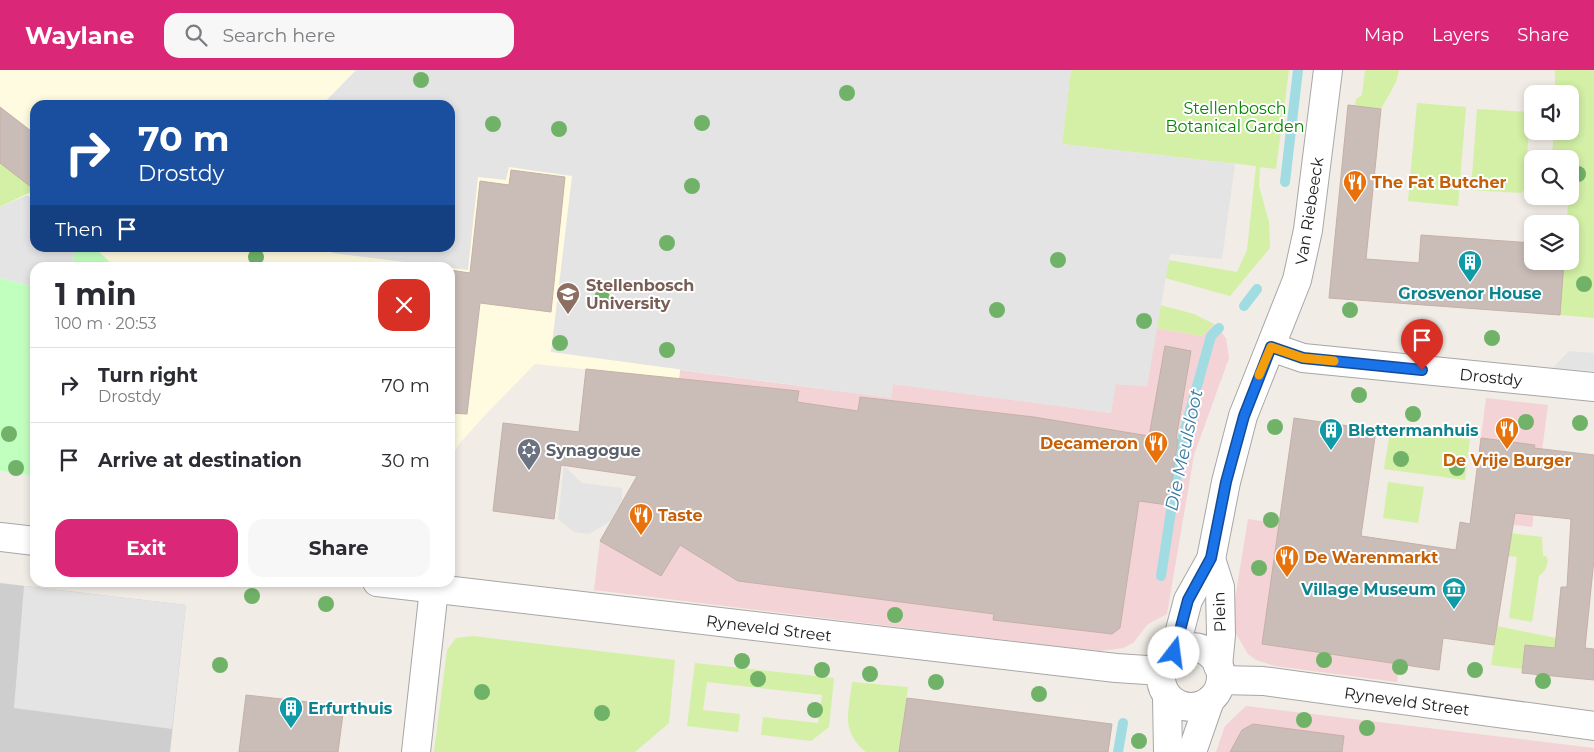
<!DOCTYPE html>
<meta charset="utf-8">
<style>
:root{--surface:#fff;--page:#f7f7f7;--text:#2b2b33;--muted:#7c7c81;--line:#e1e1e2;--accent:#db2777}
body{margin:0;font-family:Montserrat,sans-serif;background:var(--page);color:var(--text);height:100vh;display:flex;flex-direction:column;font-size:19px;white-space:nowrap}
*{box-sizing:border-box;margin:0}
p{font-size:16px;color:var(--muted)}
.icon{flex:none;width:28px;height:28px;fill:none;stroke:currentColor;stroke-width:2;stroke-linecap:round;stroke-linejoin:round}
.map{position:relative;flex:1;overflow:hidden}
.panel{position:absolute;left:30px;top:192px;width:425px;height:325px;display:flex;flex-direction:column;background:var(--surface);border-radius:15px;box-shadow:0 2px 8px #0003}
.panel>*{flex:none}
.banner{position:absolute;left:30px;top:30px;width:425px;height:152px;border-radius:15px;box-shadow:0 2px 8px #0003;background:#1a4fa0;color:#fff;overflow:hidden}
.buttons{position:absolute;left:1524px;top:15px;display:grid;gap:10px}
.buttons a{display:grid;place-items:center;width:55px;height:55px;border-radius:10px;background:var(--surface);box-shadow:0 2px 8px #0003;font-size:25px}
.pin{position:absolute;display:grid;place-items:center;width:42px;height:42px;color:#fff;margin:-51px -21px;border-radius:50% 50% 50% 0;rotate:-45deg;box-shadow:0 0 5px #0007}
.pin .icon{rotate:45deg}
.me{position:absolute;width:55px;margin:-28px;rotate:15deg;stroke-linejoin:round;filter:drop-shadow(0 0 4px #0008)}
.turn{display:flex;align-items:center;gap:18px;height:105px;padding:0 25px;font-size:22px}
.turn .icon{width:65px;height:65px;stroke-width:2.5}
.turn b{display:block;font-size:35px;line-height:42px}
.then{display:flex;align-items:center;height:48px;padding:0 25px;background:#0003;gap:10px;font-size:19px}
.round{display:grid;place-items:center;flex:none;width:52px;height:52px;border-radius:15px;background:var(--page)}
.summary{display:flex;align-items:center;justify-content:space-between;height:85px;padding:0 25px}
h1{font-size:30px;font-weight:700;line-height:38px}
.button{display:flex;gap:10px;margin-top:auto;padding:10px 25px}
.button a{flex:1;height:58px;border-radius:15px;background:var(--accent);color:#fff;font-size:20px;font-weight:700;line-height:58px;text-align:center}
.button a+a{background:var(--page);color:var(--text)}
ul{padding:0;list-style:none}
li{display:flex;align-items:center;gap:15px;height:75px;padding:0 25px;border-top:1px solid var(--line)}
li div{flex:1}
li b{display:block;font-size:19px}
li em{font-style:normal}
header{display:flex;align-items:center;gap:30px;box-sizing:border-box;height:70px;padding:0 25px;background:var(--accent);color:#fff}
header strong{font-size:24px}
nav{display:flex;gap:28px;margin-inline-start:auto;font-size:18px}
.search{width:350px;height:45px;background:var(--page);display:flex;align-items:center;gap:12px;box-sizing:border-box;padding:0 18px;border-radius:15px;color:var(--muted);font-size:19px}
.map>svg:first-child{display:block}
</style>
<header>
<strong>Waylane</strong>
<div class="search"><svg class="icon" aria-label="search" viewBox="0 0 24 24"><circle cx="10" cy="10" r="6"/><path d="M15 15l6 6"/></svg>Search here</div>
<nav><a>Map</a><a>Layers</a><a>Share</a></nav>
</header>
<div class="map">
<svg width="1594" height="682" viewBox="0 0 1594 682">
<rect width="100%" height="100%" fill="#f1ece5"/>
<g fill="#f3d3d5">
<polygon points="1214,254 1226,268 1229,288 1194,385 1167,544 1148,554 1133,573 1123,578 1100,581 1079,579 594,520 600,471 637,406 575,397 586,299 679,309 680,300 891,328 893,314 1111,343 1115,314 1147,316 1156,258 1202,266"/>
<polygon points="1486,328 1548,335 1532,457 1492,452 1472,438"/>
<polygon points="1248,449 1417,474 1397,612 1275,596 1256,590 1248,584 1235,562 1234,546 1235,529"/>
<polygon points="1246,636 1594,678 1594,682 1216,682 1225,656"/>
</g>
<path fill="#fffbe0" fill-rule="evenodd" d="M0,0H718L679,309L535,294L487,343L459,374L450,389V198H35V406L0,401ZM35,35H450V178H35Z"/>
<polygon fill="#cecece" points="0,513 186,535 170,682 0,682"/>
<g fill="#d3f0a6">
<polygon points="1071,0 1289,0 1276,99 1260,97 1259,116 1269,152 1270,178 1230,226 1165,208 1169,190 1237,202 1247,180 1256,96 1062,74"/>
<polygon points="1365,0 1399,0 1396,12 1381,39 1355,36 1356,29 1362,25"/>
<polygon points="1555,0 1594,0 1594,248 1560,245 1564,191 1570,191 1570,154 1567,154 1568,128 1566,126 1570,126 1570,89 1552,89 1552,86 1554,61 1570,61 1570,24 1555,24"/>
<polygon points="1417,33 1466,37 1458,136 1408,131"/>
<polygon points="1477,39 1530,42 1525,119 1521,123 1471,120"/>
<polygon points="0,93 35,120 0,137"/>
<polygon points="1160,235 1194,244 1214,254 1202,266 1156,258"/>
<polygon points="1390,361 1470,369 1465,410 1384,399"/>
<polygon points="1388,412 1424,417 1418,453 1383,448"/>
<polygon points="1478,459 1542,467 1543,486 1546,486 1548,491 1545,500 1539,506 1532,552 1509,548 1517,487 1476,483"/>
<polygon points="1497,556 1556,568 1555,578 1525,575 1522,599 1491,595"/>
<polygon points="473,566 675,590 669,653 635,682 434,682 447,580 456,568"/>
<polygon points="695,593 834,608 829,657 811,671 761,665 763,647 818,653 822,625 707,612 703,640 740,644 738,662 687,656"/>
<path d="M852,612L908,617L899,682H866C840,660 849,642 852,612Z"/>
</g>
<g fill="#c1ffbf">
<polygon points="76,178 95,178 115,197 70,198"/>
<polygon points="0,208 35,217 35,406 0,401"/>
</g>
<g fill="#e4e4e4">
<polygon points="356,0 1071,0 1062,74 1235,94 1222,189 1170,184 1147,316 1116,314 1111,343 893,314 891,328 551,282 572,106 509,97 506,110 478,107 468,200 332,183 333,178 450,178 450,35 322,35"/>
<polygon points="27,125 35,131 35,178 76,178 70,197 35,198 35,217 0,208 0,137"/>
<polygon points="1569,281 1594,283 1594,301 1553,298"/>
<polygon points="564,396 582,413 622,418 622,430 610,451 589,464 574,462 558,449"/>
<polygon points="24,516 186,535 172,659 14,638"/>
</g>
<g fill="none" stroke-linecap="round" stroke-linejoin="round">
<g stroke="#a1dce3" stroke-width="10">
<polyline points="1285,112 1298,0"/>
<polyline points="1244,236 1257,219"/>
<polyline points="1161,506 1182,370 1211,266 1219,258"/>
<polyline points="1118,682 1123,653"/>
</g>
</g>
<g fill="#cabdb8" stroke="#c5b0a6">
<polygon points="1348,35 1381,39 1366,189 1419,193 1421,165 1532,173 1532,191 1564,191 1560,245 1329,228"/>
<polygon points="0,37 35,64 35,120 0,93"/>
<polygon points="511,100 565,107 551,242 480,233 467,344 450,343 450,200 470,203 480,111 509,115"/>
<polygon points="1165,276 1191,281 1176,369 1178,370 1168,435 1139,431 1120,558 1112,564 993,550 994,544 738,511 680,475 661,506 600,471 637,406 561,395 554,449 493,441 503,353 579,362 586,299 799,321 797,332 858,341 860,327 1034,347 1149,366"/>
<polygon points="1294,348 1376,360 1361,466 1456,480 1460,452 1470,454 1481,368 1535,375 1534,378 1594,385 1594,489 1585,578 1594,579 1594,610 1522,603 1525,575 1555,578 1561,517 1567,517 1571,449 1515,443 1494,575 1443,568 1439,600 1262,574"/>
<polygon points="246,625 344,636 338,682 239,682"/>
<polygon points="907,628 1112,654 1108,682 899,682"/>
<polygon points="1253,654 1344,666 1342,682 1230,682 1242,660"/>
</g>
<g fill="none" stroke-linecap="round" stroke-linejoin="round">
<g stroke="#a7a7a7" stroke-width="30">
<g id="minor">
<polyline points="1271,277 1303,288 1594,317"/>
<polyline points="0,467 35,471"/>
<polyline points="1211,489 1220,517 1221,565 1218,596"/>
<polyline points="377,512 1116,598 1162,601"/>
<circle cx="1191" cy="607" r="30"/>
<polyline points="1174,583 1188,530 1211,489 1226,412 1243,346 1297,210 1308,160 1328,0"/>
<polyline points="1221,610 1263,611 1594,656"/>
<polyline points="1167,626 1168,682"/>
<polyline points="416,682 434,519"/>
<polyline points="1192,682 1210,630"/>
</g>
</g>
<use href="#minor" stroke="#fff" stroke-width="28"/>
</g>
<g fill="#70b368">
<circle cx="421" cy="10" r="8"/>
<circle cx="847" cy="23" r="8"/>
<circle cx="702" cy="53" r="8"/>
<circle cx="493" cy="54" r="8"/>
<circle cx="559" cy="59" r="8"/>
<circle cx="1578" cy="104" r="8"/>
<circle cx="692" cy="116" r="8"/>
<circle cx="667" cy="173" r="8"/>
<circle cx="256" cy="187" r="8"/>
<circle cx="1058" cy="190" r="8"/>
<circle cx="1584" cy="214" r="8"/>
<circle cx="602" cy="228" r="8"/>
<circle cx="997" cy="240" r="8"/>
<circle cx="1350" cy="240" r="8"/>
<circle cx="1144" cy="251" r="8"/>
<circle cx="1430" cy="260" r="8"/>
<circle cx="1492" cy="268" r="8"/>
<circle cx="560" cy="273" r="8"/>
<circle cx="667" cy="280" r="8"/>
<circle cx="1359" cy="325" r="8"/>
<circle cx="1413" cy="344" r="8"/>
<circle cx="1526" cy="352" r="8"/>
<circle cx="1580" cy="353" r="8"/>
<circle cx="1275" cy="357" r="8"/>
<circle cx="9" cy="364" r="8"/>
<circle cx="1401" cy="389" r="8"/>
<circle cx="16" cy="398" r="8"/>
<circle cx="1457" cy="398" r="8"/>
<circle cx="1271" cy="450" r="8"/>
<circle cx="1259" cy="498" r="8"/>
<circle cx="252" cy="526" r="8"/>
<circle cx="326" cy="534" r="8"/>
<circle cx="895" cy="545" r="8"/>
<circle cx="1324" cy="590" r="8"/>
<circle cx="742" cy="591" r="8"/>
<circle cx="220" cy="595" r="8"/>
<circle cx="1400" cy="597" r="8"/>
<circle cx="822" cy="600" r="8"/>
<circle cx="1475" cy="600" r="8"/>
<circle cx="870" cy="604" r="8"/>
<circle cx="758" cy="609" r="8"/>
<circle cx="1543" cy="611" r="8"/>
<circle cx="936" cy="612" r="8"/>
<circle cx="482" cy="622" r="8"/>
<circle cx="1039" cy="624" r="8"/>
<circle cx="815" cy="640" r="8"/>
<circle cx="602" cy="643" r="8"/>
<circle cx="1304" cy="650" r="8"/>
<circle cx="1367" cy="658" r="8"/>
<circle cx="1139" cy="671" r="8"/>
</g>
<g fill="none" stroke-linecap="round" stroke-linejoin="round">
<g stroke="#114b97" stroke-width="12">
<polyline id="route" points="1174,583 1188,530 1211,488 1226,412 1244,346 1271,277 1303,288 1422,300"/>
</g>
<use href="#route" stroke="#1a73e8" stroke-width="9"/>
<polyline stroke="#f59e0b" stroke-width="9" points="1259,305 1271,277 1303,288 1334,291"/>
</g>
<defs>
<g id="restaurant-pin" transform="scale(1.25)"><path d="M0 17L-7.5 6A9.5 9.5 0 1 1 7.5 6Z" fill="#e8710a" stroke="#fff"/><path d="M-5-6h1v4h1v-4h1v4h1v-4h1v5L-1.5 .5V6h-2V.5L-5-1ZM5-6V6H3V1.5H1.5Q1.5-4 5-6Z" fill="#fff"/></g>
<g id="building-pin" transform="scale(1.25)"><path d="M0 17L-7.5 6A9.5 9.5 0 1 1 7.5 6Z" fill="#0f9aa8" stroke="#fff"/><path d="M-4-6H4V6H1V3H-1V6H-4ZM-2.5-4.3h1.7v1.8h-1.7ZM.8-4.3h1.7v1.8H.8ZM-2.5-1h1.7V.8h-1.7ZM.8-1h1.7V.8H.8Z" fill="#fff"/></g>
<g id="university-pin" transform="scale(1.25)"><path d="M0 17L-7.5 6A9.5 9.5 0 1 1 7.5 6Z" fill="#8d6e63" stroke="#fff"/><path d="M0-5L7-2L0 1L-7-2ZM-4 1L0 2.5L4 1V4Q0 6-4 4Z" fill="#fff"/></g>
<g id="synagogue-pin" transform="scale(1.25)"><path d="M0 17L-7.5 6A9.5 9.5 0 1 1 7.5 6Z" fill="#6b7280" stroke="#fff"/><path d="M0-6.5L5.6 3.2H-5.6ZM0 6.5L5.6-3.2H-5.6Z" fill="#fff"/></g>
<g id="museum-pin" transform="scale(1.25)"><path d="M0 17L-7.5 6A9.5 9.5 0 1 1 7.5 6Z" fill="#0f9aa8" stroke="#fff"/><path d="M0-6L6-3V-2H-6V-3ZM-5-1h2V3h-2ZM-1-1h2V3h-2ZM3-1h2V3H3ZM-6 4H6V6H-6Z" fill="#fff"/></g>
</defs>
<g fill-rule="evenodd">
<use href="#restaurant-pin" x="1355" y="112"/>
<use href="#building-pin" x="1470" y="192"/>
<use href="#university-pin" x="568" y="224"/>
<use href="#restaurant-pin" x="1507" y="359"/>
<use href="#building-pin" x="1331" y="360"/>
<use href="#restaurant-pin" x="1156" y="373"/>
<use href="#synagogue-pin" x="529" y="380"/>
<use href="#restaurant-pin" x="641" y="445"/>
<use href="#restaurant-pin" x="1287" y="487"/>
<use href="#museum-pin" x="1454" y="519"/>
<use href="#building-pin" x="291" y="638"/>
</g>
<g text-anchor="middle" stroke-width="4" stroke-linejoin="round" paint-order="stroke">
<g font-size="16" fill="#068501" stroke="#fff">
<text x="1235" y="44">Stellenbosch<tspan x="1235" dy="18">Botanical Garden</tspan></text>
</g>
<g font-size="16" font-weight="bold" fill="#c56008" stroke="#fff" text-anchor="start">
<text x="1372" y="118">The Fat Butcher</text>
<text x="1138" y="379" text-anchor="end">Decameron</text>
<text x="1507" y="396" text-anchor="middle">De Vrije Burger</text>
<text x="658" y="451">Taste</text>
<text x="1304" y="493">De Warenmarkt</text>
</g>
<g font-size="16" fill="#202020" stroke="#fff">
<text transform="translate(1309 141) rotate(-81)" y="6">Van Riebeeck</text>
<text transform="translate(1491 307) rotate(6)" y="6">Drostdy</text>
<text transform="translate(1219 542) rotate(-92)" y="6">Plein</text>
<text transform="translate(769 558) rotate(7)" y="6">Ryneveld Street</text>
<text transform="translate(1407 631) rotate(8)" y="6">Ryneveld Street</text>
</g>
<g font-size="16" font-weight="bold" fill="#785e54" stroke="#fff" text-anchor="start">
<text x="586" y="221">Stellenbosch<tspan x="586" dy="18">University</tspan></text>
</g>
<g font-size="16" font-weight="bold" fill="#0d838f" stroke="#fff" text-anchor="start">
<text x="1470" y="229" text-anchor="middle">Grosvenor House</text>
<text x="1348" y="366">Blettermanhuis</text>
<text x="1436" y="525" text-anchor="end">Village Museum</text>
<text x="308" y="644">Erfurthuis</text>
</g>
<g font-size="16" font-weight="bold" fill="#5b616d" stroke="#fff" text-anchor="start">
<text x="546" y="386">Synagogue</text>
</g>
<g font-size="18" font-style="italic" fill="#3a7aa1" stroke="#fff">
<text transform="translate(1184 380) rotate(-78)" y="6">Die Meulsloot</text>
</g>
</g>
</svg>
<div class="buttons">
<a><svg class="icon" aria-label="sound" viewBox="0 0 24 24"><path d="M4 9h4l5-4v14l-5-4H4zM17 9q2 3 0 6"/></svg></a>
<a><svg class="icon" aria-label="search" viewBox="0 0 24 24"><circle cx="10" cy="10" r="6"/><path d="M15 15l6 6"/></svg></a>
<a><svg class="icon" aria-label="layers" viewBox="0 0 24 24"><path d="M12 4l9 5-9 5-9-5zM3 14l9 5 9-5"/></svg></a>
</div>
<div class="pin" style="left:1422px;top:300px;background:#d93025"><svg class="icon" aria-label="arrive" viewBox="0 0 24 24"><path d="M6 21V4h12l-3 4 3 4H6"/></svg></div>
<svg class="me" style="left:1174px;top:583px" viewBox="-20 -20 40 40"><circle r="19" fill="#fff"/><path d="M0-13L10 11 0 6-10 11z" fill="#1a73e8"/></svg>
<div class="banner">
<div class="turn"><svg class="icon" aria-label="right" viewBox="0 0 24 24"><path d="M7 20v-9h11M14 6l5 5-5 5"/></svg><div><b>70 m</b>Drostdy</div></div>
<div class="then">Then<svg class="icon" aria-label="arrive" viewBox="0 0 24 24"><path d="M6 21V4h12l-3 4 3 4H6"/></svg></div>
</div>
<section class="panel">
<div class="summary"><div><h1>1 min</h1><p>100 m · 20:53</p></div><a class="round" style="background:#d93025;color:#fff"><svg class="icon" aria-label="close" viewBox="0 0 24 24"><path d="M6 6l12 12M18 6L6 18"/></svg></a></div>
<ul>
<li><svg class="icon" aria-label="right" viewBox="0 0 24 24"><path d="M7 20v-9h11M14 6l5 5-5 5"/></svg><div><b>Turn right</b><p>Drostdy</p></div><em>70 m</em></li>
<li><svg class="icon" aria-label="arrive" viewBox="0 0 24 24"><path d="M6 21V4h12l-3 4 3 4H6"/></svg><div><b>Arrive at destination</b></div><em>30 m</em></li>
</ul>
<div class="button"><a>Exit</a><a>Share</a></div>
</section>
</div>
